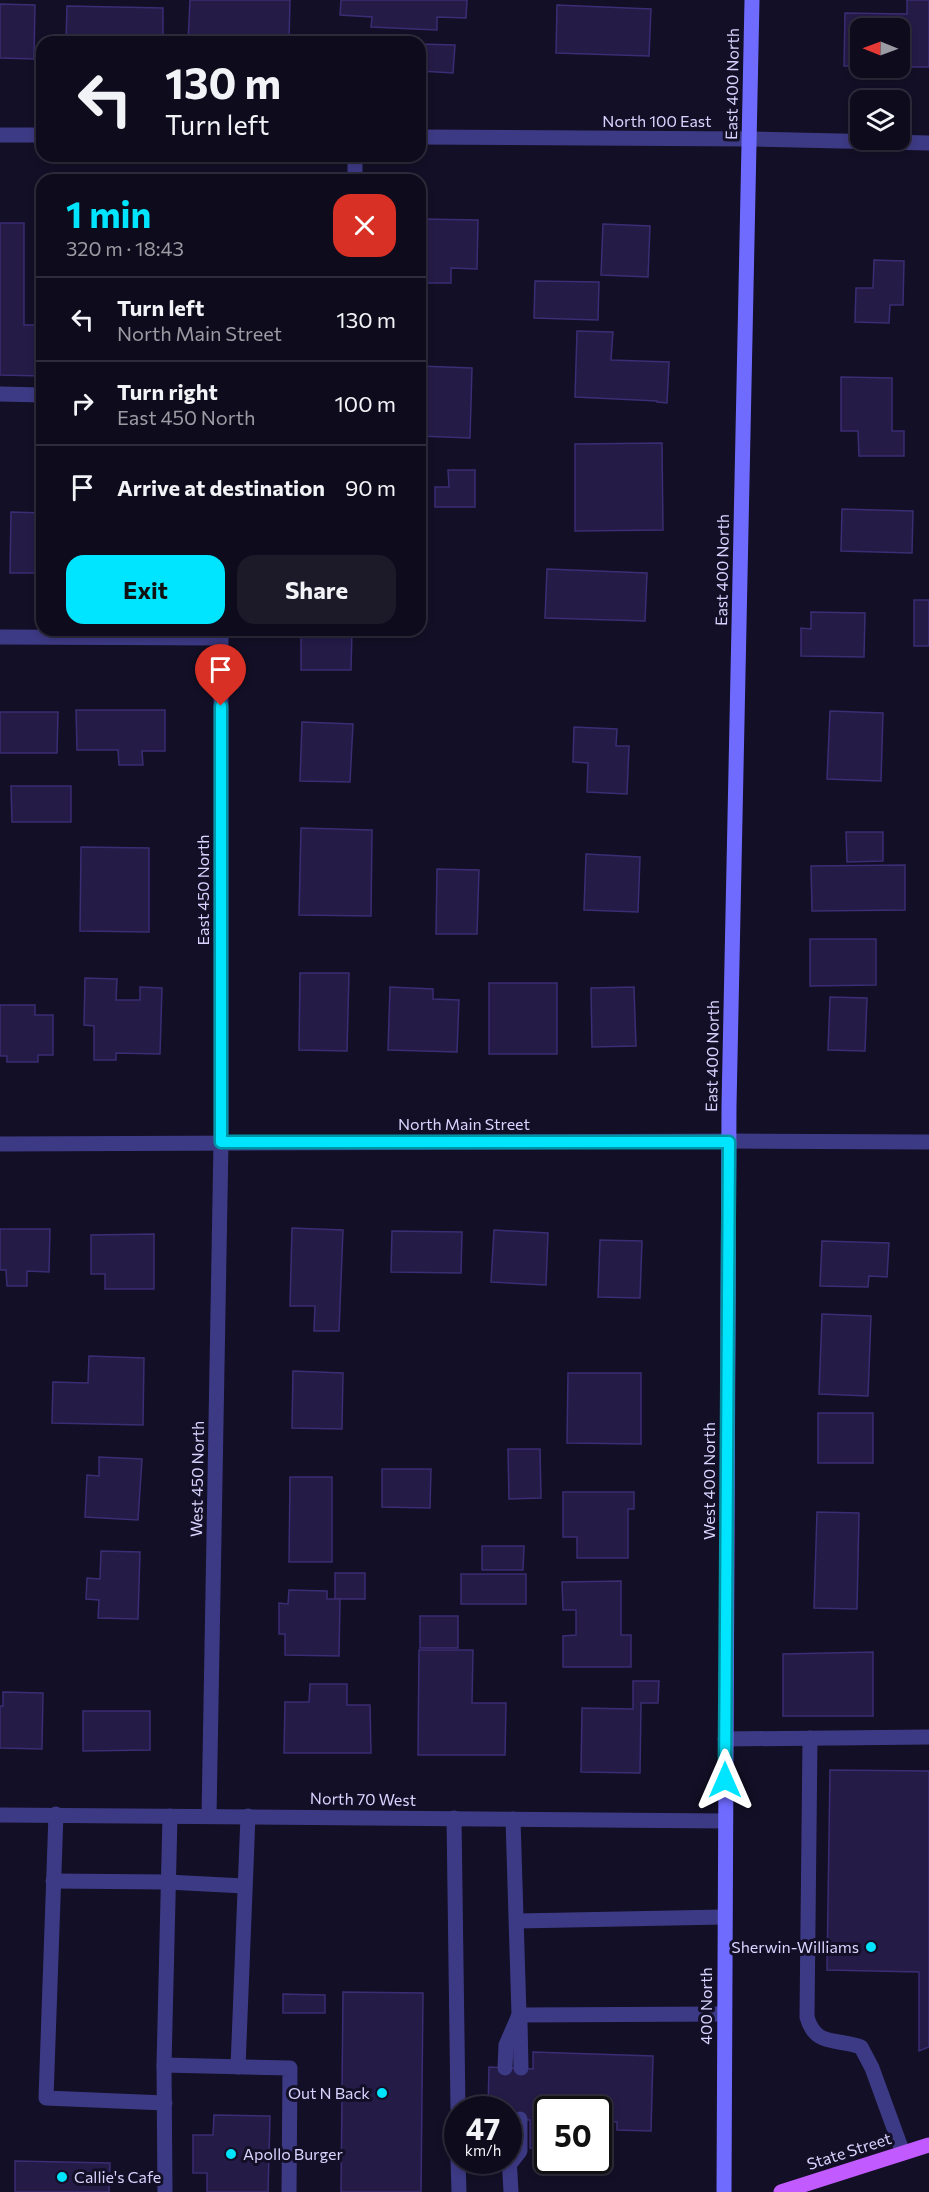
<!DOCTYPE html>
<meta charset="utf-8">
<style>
:root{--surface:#0e0b1c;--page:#1c1929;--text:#f1f3f6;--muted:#9b9ba3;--line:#2e2b3b;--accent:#00e5ff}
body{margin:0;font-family:Commissioner,sans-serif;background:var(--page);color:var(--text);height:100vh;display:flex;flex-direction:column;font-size:22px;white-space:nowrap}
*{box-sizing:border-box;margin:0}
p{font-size:20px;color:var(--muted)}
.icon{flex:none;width:33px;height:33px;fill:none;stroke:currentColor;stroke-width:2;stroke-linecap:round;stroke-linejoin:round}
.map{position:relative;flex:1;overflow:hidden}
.panel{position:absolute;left:36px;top:174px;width:390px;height:462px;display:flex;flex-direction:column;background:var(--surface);border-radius:18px;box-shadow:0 3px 9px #0003,0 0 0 2px var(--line)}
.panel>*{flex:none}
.top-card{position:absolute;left:36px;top:36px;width:390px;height:126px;border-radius:18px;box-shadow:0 3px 9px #0003,0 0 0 2px var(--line);background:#0e0b1c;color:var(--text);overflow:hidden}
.needle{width:39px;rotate:271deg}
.buttons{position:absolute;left:850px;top:18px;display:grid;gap:12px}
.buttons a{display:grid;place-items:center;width:60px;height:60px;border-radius:12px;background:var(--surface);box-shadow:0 3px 9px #0003,0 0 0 2px var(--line);font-size:30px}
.speed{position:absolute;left:444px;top:2096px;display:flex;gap:12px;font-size:30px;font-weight:700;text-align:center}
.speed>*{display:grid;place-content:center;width:78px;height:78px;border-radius:50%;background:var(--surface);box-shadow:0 3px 9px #0003,0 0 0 2px var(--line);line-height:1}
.speed small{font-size:15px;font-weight:400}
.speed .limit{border:3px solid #111;border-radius:9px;background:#fff;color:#111}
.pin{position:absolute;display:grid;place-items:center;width:51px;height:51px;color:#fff;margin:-62px -26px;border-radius:50% 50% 50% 0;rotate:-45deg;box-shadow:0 0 6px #0007}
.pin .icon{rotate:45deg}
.me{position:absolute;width:66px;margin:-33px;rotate:0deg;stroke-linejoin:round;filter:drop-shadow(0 0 4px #0008)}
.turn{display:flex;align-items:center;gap:21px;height:126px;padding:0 30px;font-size:27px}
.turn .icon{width:78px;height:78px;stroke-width:2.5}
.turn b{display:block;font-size:42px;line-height:51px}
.round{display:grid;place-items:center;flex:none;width:63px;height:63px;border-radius:18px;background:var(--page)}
.overview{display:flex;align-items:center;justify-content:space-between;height:102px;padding:0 30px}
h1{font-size:36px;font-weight:700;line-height:45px;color:var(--accent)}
.button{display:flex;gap:12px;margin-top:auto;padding:12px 30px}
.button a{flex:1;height:69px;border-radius:18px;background:var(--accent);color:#111;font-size:24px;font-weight:700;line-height:69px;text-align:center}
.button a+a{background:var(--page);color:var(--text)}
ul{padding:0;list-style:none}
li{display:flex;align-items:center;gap:18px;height:84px;padding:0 30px;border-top:2px solid var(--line)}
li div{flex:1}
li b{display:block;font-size:22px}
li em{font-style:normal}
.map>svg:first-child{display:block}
</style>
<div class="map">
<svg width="929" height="2192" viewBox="0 0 929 2192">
<rect width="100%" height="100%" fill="#130f26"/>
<g fill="#241b47" stroke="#3b2d73" stroke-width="1.5">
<polygon points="190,0 290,0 289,42 188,42"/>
<polygon points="341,0 467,0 466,18 437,17 437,30 371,27 372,17 340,15"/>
<polygon points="907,0 929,0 929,67 900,67 900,28 861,28 861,66 844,66 845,13 907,14"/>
<polygon points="0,4 35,5 34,59 0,58"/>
<polygon points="557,5 651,9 649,56 556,53"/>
<polygon points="67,6 163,8 163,42 66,42"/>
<polygon points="420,44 455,45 453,73 420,71"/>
<polygon points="420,219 478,220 477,269 451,268 451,283 425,283 425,267 420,267"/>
<polygon points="0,223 24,223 24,325 42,325 42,376 0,375"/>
<polygon points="603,224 650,226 648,277 601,275"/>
<polygon points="874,260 904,261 903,305 890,305 889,323 855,322 856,288 873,288"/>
<polygon points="535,281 599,282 598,320 534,318"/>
<polygon points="577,331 613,332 611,360 669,362 667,403 657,402 657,401 575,397"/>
<polygon points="420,366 472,368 470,438 420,436"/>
<polygon points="841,377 892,378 892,431 904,431 904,456 859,456 858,431 841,431"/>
<polygon points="662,443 663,530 575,531 575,444"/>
<polygon points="448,470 475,470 475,507 435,507 435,487 449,487"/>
<polygon points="842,509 913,511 912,553 841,551"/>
<polygon points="11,512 42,513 42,573 10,573"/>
<polygon points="547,569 647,573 645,621 545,618"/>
<rect x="914" y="600" width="15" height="46"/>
<polygon points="811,612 865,613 864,657 801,656 801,628 811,629"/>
<polygon points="301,630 352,630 351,670 301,670"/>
<polygon points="76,710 165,710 165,751 142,751 143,765 119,765 118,750 77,750"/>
<polygon points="830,711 883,713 881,781 827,779"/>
<polygon points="0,712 58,712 57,753 0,753"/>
<polygon points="302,722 353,724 350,782 300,781"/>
<polygon points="574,727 617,729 616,746 629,746 627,794 587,792 588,763 573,762"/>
<polygon points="11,786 71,786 71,822 12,822"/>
<polygon points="301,828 372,830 371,916 299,915"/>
<polygon points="846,832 883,832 883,861 847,862"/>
<polygon points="81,847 149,848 149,932 80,931"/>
<polygon points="586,854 640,857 638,912 584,910"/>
<polygon points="905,865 905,910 812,911 811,866"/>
<polygon points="437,869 479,870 477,934 436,934"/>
<polygon points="810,939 876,939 876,985 810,986"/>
<polygon points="300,973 349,973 347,1051 299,1050"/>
<polygon points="85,978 117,979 116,1000 140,1000 140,987 162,988 160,1054 116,1053 116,1060 94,1060 94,1026 84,1025"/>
<rect x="489" y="983" width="68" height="71"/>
<polygon points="390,987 433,989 433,999 459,1000 457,1052 388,1050"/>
<polygon points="634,987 636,1046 592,1047 591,988"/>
<polygon points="830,997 867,998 865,1051 828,1050"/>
<polygon points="0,1005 35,1005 35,1015 53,1015 53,1055 38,1055 38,1062 7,1062 7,1056 0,1056"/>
<polygon points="292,1228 343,1230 339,1331 314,1331 315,1306 290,1306"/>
<polygon points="0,1229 50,1229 49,1272 27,1271 27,1286 7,1286 6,1270 0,1270"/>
<polygon points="494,1230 548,1233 546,1285 491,1282"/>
<polygon points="392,1231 462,1232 461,1273 391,1272"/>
<polygon points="154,1234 154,1289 105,1289 105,1274 91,1274 91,1235"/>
<polygon points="600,1240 642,1241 640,1298 598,1297"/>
<polygon points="822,1241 889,1243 887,1277 869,1276 868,1287 820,1286"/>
<polygon points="822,1314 871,1316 868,1396 819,1394"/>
<polygon points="89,1356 144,1358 143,1425 52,1423 53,1382 88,1383"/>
<polygon points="293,1371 343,1373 342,1429 292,1428"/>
<polygon points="568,1373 641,1373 641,1444 567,1443"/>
<rect x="818" y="1413" width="55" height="50"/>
<polygon points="508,1449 540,1449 541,1498 509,1499"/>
<polygon points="99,1457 142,1459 138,1520 85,1517 87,1475 99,1476"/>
<polygon points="382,1469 431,1469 430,1508 382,1507"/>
<polygon points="290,1477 332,1477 332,1562 289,1562"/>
<polygon points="563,1492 634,1492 634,1509 628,1509 628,1558 577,1558 577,1537 563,1537"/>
<polygon points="817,1512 859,1513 857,1609 814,1608"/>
<polygon points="482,1546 524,1546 523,1570 482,1570"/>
<polygon points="101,1551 140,1552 138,1619 98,1618 99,1600 86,1599 87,1578 100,1579"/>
<rect x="335" y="1573" width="30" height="26"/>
<rect x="461" y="1574" width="65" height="30"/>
<polygon points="621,1581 621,1635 631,1635 631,1667 563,1667 563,1636 576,1635 576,1610 563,1610 562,1582"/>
<polygon points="289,1590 327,1591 327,1599 340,1599 339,1656 285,1655 285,1634 279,1634 279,1603 288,1604"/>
<rect x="420" y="1616" width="38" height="32"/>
<polygon points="419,1650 473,1650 472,1703 506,1703 505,1755 418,1755"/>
<polygon points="873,1652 873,1716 783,1716 783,1654"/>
<polygon points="633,1681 659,1681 658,1703 641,1703 640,1773 581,1772 582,1708 633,1709"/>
<polygon points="310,1684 347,1684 347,1705 370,1705 371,1753 284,1753 285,1702 309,1702"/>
<polygon points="3,1692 43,1693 42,1749 0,1748 0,1706 3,1706"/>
<polygon points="83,1711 150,1711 150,1750 83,1751"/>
<polygon points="830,1770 929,1771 929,2047 919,2051 919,1972 827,1970"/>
<polygon points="343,1992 423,1993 421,2192 341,2192"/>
<polygon points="283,1994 325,1995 325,2013 283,2013"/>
<polygon points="533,2052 653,2056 651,2131 617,2130 617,2122 598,2121 598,2109 548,2109 548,2149 530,2148 530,2120 508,2119 508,2109 488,2109 489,2067 533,2069"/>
<polygon points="214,2115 270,2116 268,2192 207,2192 207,2173 193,2173 193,2135 213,2135"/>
<polygon points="15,2161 110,2163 109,2192 15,2192"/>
</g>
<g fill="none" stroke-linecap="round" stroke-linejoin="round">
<g stroke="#3d3a85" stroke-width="15">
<polyline points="355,180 355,156"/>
<polyline points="0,394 42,395"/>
<path d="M810,1738L807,2017C815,2047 837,2038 861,2047L872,2068L903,2153"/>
<polyline points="725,1739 929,1737"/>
<polyline points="56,1814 46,2098 165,2103"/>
<polyline points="454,1818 458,2109"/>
<polyline points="513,1819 519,2015 724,2014"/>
<polyline points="53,1881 167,1882 244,1886"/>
<polyline points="517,1921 724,1917"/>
<polyline points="520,2021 521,2068"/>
<polyline points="164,2065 170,1816"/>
<polyline points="238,2067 248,1816"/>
<polyline points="505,2068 506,2045 519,2015"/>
<polyline points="509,2157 511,2192"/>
<polyline points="458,2160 459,2192"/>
<polyline points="509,2165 520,2151 520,2119"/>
<polyline points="165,2192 164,2065 290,2068 289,2192"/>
</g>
<g stroke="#3d3a85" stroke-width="15">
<polyline points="0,135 42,135"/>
<polyline points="420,137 749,139 929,143"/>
<polyline points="0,637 221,638 221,1142 209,1816"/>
<polyline points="729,1141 929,1142"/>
<polyline points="0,1815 725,1821"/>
</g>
<polyline stroke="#3d3a85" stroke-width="15" points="0,1144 729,1141"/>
<polyline stroke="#6f6bff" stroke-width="15" points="724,2192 729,1106 752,0"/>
<polyline stroke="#c25bff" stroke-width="15" points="781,2192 929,2145"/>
</g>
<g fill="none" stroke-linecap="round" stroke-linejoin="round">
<g stroke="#0095a6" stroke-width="15">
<polyline id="route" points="221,706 221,1142 729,1142 725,1780"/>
</g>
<use href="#route" stroke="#00e5ff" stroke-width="10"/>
</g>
<g fill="#00e5ff" stroke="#130f26" stroke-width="2">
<circle cx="871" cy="1947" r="6"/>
<circle cx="382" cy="2093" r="6"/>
<circle cx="231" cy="2154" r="6"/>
<circle cx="62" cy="2177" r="6"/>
</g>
<g text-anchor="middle" stroke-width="6" stroke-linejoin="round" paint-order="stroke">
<g font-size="16" fill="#d9d4ff" stroke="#130f26">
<text transform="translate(732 84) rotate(-89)" y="6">East 400 North</text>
<text x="657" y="127">North 100 East</text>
<text transform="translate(722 570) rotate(-89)" y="6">East 400 North</text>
<text transform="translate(203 890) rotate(-90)" y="6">East 450 North</text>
<text transform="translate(712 1056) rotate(-89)" y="6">East 400 North</text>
<text x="464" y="1130">North Main Street</text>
<text transform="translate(197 1479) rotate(-89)" y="6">West 450 North</text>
<text transform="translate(709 1481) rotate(-90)" y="6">West 400 North</text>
<text transform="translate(363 1799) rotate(1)" y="6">North 70 West</text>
<text transform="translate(706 2006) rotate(-90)" y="6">400 North</text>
<text transform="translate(849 2151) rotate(-18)" y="6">State Street</text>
</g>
<g font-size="16" fill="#d9d4ff" stroke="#130f26" text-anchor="end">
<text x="859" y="1953">Sherwin-Williams</text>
<text x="370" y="2099">Out N Back</text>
<text x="243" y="2160" text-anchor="start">Apollo Burger</text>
<text x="74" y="2183" text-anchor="start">Callie's Cafe</text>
</g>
</g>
</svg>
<div class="buttons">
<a><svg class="needle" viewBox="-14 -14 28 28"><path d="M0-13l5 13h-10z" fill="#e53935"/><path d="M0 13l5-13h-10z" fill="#9b9ba3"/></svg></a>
<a><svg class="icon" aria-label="layers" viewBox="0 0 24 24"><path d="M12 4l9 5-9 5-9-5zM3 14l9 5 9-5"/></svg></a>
</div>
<div class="speed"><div>47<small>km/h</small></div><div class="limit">50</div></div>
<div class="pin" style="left:221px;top:706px;background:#d93025"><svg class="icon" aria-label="arrive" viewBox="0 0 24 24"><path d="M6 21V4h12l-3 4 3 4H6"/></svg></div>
<svg class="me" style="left:725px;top:1780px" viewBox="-20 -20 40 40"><path d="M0-17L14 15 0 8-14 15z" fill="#00e5ff" stroke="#fff" stroke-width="4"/></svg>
<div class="top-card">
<div class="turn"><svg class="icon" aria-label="left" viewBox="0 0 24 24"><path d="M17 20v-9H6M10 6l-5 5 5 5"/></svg><div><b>130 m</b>Turn left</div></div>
</div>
<section class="panel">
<div class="overview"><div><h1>1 min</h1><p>320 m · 18:43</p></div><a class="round" style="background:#d93025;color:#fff"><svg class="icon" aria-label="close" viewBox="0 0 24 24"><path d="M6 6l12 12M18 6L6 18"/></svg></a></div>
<ul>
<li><svg class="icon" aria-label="left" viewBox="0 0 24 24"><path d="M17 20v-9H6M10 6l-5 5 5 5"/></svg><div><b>Turn left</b><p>North Main Street</p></div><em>130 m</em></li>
<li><svg class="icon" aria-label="right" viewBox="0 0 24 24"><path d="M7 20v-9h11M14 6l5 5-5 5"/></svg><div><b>Turn right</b><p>East 450 North</p></div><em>100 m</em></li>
<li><svg class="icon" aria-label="arrive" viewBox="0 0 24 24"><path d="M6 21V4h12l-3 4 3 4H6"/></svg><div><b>Arrive at destination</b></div><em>90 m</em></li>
</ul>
<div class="button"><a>Exit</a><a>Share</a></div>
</section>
</div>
